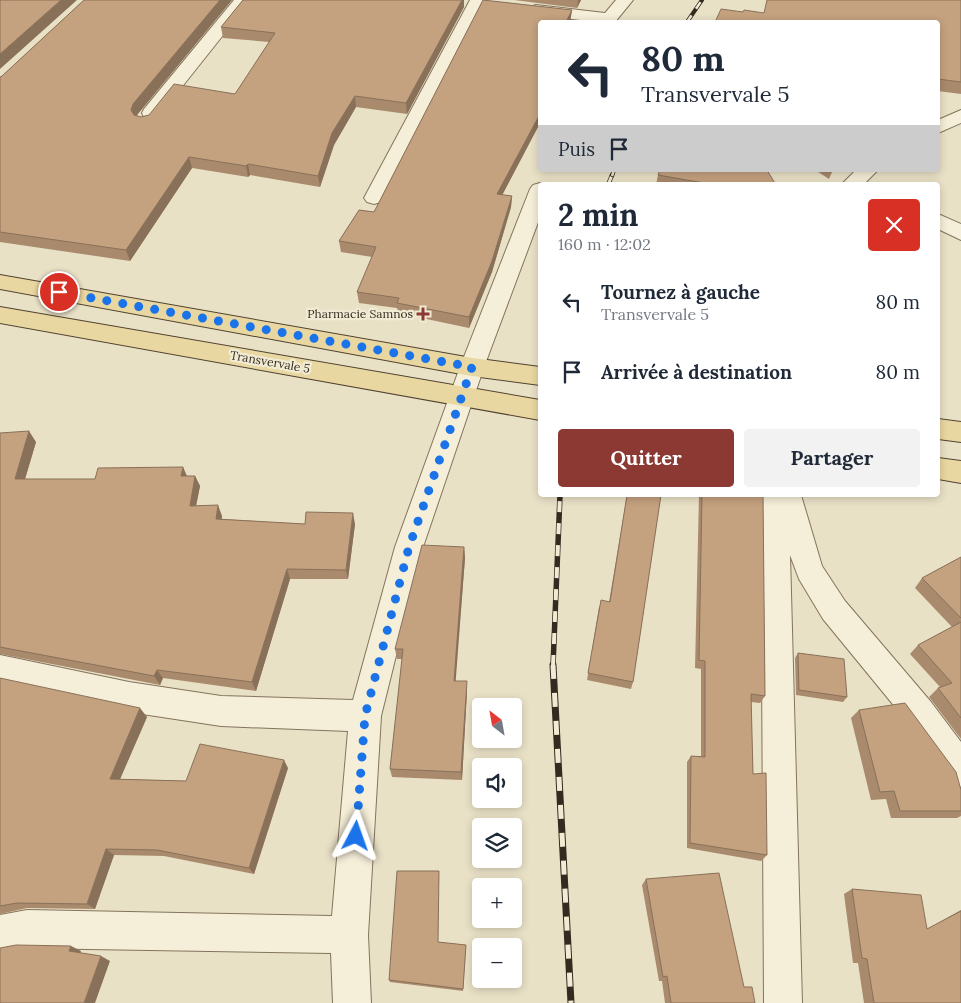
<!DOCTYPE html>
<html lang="fr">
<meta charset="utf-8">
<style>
:root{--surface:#fff;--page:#f2f2f3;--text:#1f2937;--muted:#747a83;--accent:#8c3934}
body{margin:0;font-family:Lora,serif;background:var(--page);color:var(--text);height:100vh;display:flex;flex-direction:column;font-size:19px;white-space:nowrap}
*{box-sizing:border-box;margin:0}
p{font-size:16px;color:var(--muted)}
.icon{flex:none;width:28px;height:28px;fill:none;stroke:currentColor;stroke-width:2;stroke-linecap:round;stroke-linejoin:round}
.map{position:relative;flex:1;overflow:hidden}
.drawer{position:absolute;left:538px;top:182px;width:402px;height:315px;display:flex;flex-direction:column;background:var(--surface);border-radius:5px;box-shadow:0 2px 8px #0003}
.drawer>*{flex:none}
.banner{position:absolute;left:538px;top:20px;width:402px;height:152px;border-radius:5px;box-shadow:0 2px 8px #0003;background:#fff;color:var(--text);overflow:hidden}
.needle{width:32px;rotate:329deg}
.controls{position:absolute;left:472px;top:698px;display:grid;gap:10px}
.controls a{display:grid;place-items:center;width:50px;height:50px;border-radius:5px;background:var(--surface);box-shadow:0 2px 8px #0003;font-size:25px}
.pin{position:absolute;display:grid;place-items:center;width:42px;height:42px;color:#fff;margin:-21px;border:2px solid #fff;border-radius:50%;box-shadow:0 1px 5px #0007}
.me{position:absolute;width:55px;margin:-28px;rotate:4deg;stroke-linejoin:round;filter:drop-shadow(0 0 4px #0008)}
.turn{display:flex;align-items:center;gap:18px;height:105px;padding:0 20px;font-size:22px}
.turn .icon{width:65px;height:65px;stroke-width:2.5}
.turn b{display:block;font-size:35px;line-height:42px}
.then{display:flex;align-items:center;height:48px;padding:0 20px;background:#0003;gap:10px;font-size:19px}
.round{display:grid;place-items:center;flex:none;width:52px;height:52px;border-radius:5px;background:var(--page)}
.summary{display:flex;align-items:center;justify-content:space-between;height:85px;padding:0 20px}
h1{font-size:30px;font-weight:700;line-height:38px}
.cta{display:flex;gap:10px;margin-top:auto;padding:10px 20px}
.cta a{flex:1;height:58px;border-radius:5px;background:var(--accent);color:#fff;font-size:20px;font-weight:700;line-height:58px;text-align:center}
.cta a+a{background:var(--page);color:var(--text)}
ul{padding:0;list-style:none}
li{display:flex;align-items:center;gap:15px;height:70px;padding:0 20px}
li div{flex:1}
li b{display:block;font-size:19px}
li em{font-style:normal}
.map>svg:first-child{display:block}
</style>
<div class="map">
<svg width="961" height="1003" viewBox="0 0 961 1003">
<rect width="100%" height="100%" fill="#e9e1c6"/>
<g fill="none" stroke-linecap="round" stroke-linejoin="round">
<g stroke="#83745d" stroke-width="2">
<g id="minor">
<polygon points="234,0 251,0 158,117 151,119 144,117 142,113 144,109"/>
<polygon points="470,0 484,0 485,2 384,198 381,202 374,204 367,202 364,198"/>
<polygon points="616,0 633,0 615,22 598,22 536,15 530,13 528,10 530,7 536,5 605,13"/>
<polygon points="961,110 961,123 938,133 938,120"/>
<polygon points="856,170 878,170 863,185 841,185"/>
<polygon points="540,183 547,185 540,185 540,217 484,367 423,547 381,716 368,935 371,1003 333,1003 331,953 27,948 0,953 0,915 27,910 332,916 348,731 221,726 129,712 0,683 0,655 129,682 221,696 353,700 395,547 460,367 530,189 533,185"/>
<polygon points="938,214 961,224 961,240 938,229"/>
<polygon points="761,495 801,495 822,566 845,601 931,702 961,742 961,787 949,782 909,724 823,619 799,579 790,555 802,1003 764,1003"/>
</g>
</g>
<g stroke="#514231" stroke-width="2">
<g id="major">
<polygon points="0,275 472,358 540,367 540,385 472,376 0,289"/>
<polygon points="0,307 540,400 540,420 0,323"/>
<polygon points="938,419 961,422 961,442 938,439"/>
<polygon points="938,458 961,461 961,483 938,479"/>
</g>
</g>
<use href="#minor" fill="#f5eed8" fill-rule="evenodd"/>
<use href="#major" fill="#e9d7a1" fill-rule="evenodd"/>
<g stroke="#342b20" stroke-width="4">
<g id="rail-far3">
<polyline points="687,22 702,0"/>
<polyline points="612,176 614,170"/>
</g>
</g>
<g stroke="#342b20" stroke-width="4.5">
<polyline id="rail-far2" points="608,185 612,175"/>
</g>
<g stroke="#342b20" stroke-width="5.5">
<polyline id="rail-far1" points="553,666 560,495"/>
</g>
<g stroke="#342b20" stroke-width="7">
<polyline id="rail" points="553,665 571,1003"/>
</g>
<use href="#rail-far3" stroke="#f2ebd4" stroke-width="2.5" stroke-dasharray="8" stroke-linecap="butt"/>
<use href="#rail-far2" stroke="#f2ebd4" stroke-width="3" stroke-dasharray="9" stroke-linecap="butt"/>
<use href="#rail-far1" stroke="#f2ebd4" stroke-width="4" stroke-dasharray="11" stroke-linecap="butt"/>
<use href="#rail" stroke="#f2ebd4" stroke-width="5" stroke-dasharray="14" stroke-linecap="butt"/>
</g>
<g fill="#a98a6d">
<polygon points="84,0 232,0 137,115 136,115 141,117 235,94 269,42 223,38 221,27 243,0 464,0 464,7 407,114 356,107 334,145 320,187 250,175 248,177 192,168 130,261 0,242 0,77 2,76"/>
<polygon points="483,0 572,10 570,22 540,22 540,123 502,195 512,196 511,207 492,272 469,328 398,313 397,308 359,303 357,292 372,257 341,252 339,241 359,210 374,212"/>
<polygon points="514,0 581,0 577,8"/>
<polygon points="961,0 961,94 938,91 938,22 743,12 764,13"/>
<polygon points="815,170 833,170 829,179"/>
<polygon points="658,175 776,185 656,185"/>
<polygon points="0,433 36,442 25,479 95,479 183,467 187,476 195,476 200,486 196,506 222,516 222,519 305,524 355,524 348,579 290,579 256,691 163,678 160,685 0,654"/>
<polygon points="627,495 661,495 633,682 631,689 587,680 599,607 609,602"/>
<polygon points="699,495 763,495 765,696 760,703 751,702 753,774 767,855 761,861 687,848 687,762 691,756 701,756 701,669 695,668"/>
<polygon points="464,547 465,558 455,681 467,691 462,780 392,777 390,769 402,659 397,659 395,649"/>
<polygon points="961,557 961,739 929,697 938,688 940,687 910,654 918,645 952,627 915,588 922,578"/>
<polygon points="798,653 847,697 843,702 796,695 795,658"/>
<polygon points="0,678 147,717 120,779 186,781 288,768 254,874 164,856 114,855 95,909 27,908 0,914"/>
<polygon points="859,710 961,790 961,816 957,818 891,818 886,799 871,800 851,718"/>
<polygon points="439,874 438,942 466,945 463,991 390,982 389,980"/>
<polygon points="646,879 744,987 755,1003 665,1003 662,981 659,981 642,885"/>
<polygon points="852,889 927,929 961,910 961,1003 864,1003 858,963 853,963 844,894"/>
</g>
<g fill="#897159">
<polygon points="61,0 77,0 0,69 0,54"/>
<polygon points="220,0 232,0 137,115 134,121 131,110 133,104"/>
<polygon points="462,0 464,0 464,7 407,114 406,103"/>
<polygon points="578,0 581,0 577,8"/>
<polygon points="572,10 570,22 566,22"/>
<polygon points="355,96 356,107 334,145 320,187 318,176 332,133"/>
<polygon points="540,114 540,123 497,205 497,194"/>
<polygon points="189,157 192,168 130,261 126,250"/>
<polygon points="248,164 250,175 248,177 246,166"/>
<polygon points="512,196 511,207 492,272 469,328 469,317"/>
<polygon points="29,431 36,442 22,489 15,479"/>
<polygon points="183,467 187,477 181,476"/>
<polygon points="195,476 200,486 194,516 190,506"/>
<polygon points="218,505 222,516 220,529 216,519"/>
<polygon points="353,513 355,524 348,579 346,570"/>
<polygon points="464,547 465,558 455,690 454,681"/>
<polygon points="287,569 290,579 256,691 252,682"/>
<polygon points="157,670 163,678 160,685 154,676"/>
<polygon points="467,681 467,691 462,780 461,772"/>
<polygon points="140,708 147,717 117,786 110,779"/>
<polygon points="284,760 288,768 254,874 249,868"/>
<polygon points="106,849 114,855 95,909 87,904"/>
<polygon points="71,946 81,951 79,956 69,951"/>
<polygon points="101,956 110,961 95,1003 84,1003"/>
</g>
<g fill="#c4a17f" stroke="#897159">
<polygon points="0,0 61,0 0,54"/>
<polygon points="84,0 220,0 133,104 131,110 134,115 141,117 149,115 174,84 235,94 275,33 221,27 243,0 462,0 406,103 355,96 332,133 318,176 248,164 246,166 189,157 126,250 0,232 0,77 2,76"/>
<polygon points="483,0 572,10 566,22 540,22 540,114 497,194 512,196 492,261 469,317 397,303 399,298 357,292 376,247 339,241 359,210 374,212"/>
<polygon points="767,0 961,0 961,82 938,79 938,22 715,22 721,9 743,12 744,10 764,13"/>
<polygon points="660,170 767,170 776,185 709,185 710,184 658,175"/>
<polygon points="29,431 15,479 95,479 98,468 183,467 181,476 195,476 190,506 218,505 216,519 305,524 306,512 353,513 346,570 287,569 252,682 157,670 154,676 0,647 0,433"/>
<polygon points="627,495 661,495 633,682 588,673 601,600 610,602"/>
<polygon points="702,495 763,495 765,696 751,694 753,774 766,773 767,855 690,843 691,756 705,757 705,661 699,660"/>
<polygon points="422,545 464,547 454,681 467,681 461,772 390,769 403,649 395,649"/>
<polygon points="961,557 961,618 922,578"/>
<polygon points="961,622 961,718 938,688 952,683 918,645"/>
<polygon points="798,653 844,659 847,697 799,690"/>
<polygon points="0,678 140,708 110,779 186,781 200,744 284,760 249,868 157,850 106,849 87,904 17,903 0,906"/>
<polygon points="905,703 956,772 961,790 961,811 900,811 894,791 880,792 859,710"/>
<polygon points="397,871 439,871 438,942 466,945 463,989 389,980"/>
<polygon points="719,873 744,987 752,987 755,1003 671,1003 667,976 663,977 646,879"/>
<polygon points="852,889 921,895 927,929 961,911 961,1003 874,1003 867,959 862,958"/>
<polygon points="16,945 71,946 69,951 101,956 84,1003 0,1003 0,948"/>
</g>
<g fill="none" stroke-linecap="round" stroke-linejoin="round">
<polyline stroke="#1a73e8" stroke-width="9" stroke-dasharray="0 16.2" points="59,292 472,367 409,547 365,716 356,836"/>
</g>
<path fill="#8c3934" stroke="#f2ebd4" stroke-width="2" d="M420.5 306.5h5v5h5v5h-5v5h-5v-5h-5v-5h5z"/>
<g text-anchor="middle" stroke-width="4.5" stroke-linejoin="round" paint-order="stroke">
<g font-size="12" fill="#342b20" stroke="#f2ebd4" text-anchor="end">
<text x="413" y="318">Pharmacie Samnos</text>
</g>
<g font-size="12" fill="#342b20" stroke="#f2ebd4">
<text transform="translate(270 362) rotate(10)" y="4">Transvervale 5</text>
</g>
</g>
</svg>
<div class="controls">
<a><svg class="needle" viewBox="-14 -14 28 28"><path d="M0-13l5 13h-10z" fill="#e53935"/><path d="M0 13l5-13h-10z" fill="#747a83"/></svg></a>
<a><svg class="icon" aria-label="sound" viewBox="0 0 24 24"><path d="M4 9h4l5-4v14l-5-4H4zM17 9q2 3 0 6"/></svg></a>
<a><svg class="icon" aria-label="layers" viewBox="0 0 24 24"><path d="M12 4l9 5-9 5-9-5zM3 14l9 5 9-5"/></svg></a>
<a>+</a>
<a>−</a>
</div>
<div class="pin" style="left:59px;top:292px;background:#d93025"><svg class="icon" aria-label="arrive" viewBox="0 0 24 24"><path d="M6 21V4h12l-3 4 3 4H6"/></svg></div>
<svg class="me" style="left:356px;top:836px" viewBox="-20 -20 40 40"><path d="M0-17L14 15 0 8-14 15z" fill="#1a73e8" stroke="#fff" stroke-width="4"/></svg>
<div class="banner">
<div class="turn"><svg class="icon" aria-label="left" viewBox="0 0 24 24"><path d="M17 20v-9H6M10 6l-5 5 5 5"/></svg><div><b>80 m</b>Transvervale 5</div></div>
<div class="then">Puis<svg class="icon" aria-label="arrive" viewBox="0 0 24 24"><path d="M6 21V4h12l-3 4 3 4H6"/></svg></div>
</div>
<section class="drawer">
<div class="summary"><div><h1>2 min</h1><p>160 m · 12:02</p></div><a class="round" style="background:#d93025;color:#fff"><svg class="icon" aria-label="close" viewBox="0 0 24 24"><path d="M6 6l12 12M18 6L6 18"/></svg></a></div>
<ul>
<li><svg class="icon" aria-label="left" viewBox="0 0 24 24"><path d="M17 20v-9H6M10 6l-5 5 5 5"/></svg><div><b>Tournez à gauche</b><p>Transvervale 5</p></div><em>80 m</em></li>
<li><svg class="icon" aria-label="arrive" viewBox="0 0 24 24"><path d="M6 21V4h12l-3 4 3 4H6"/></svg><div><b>Arrivée à destination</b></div><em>80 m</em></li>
</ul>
<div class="cta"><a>Quitter</a><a>Partager</a></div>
</section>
</div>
